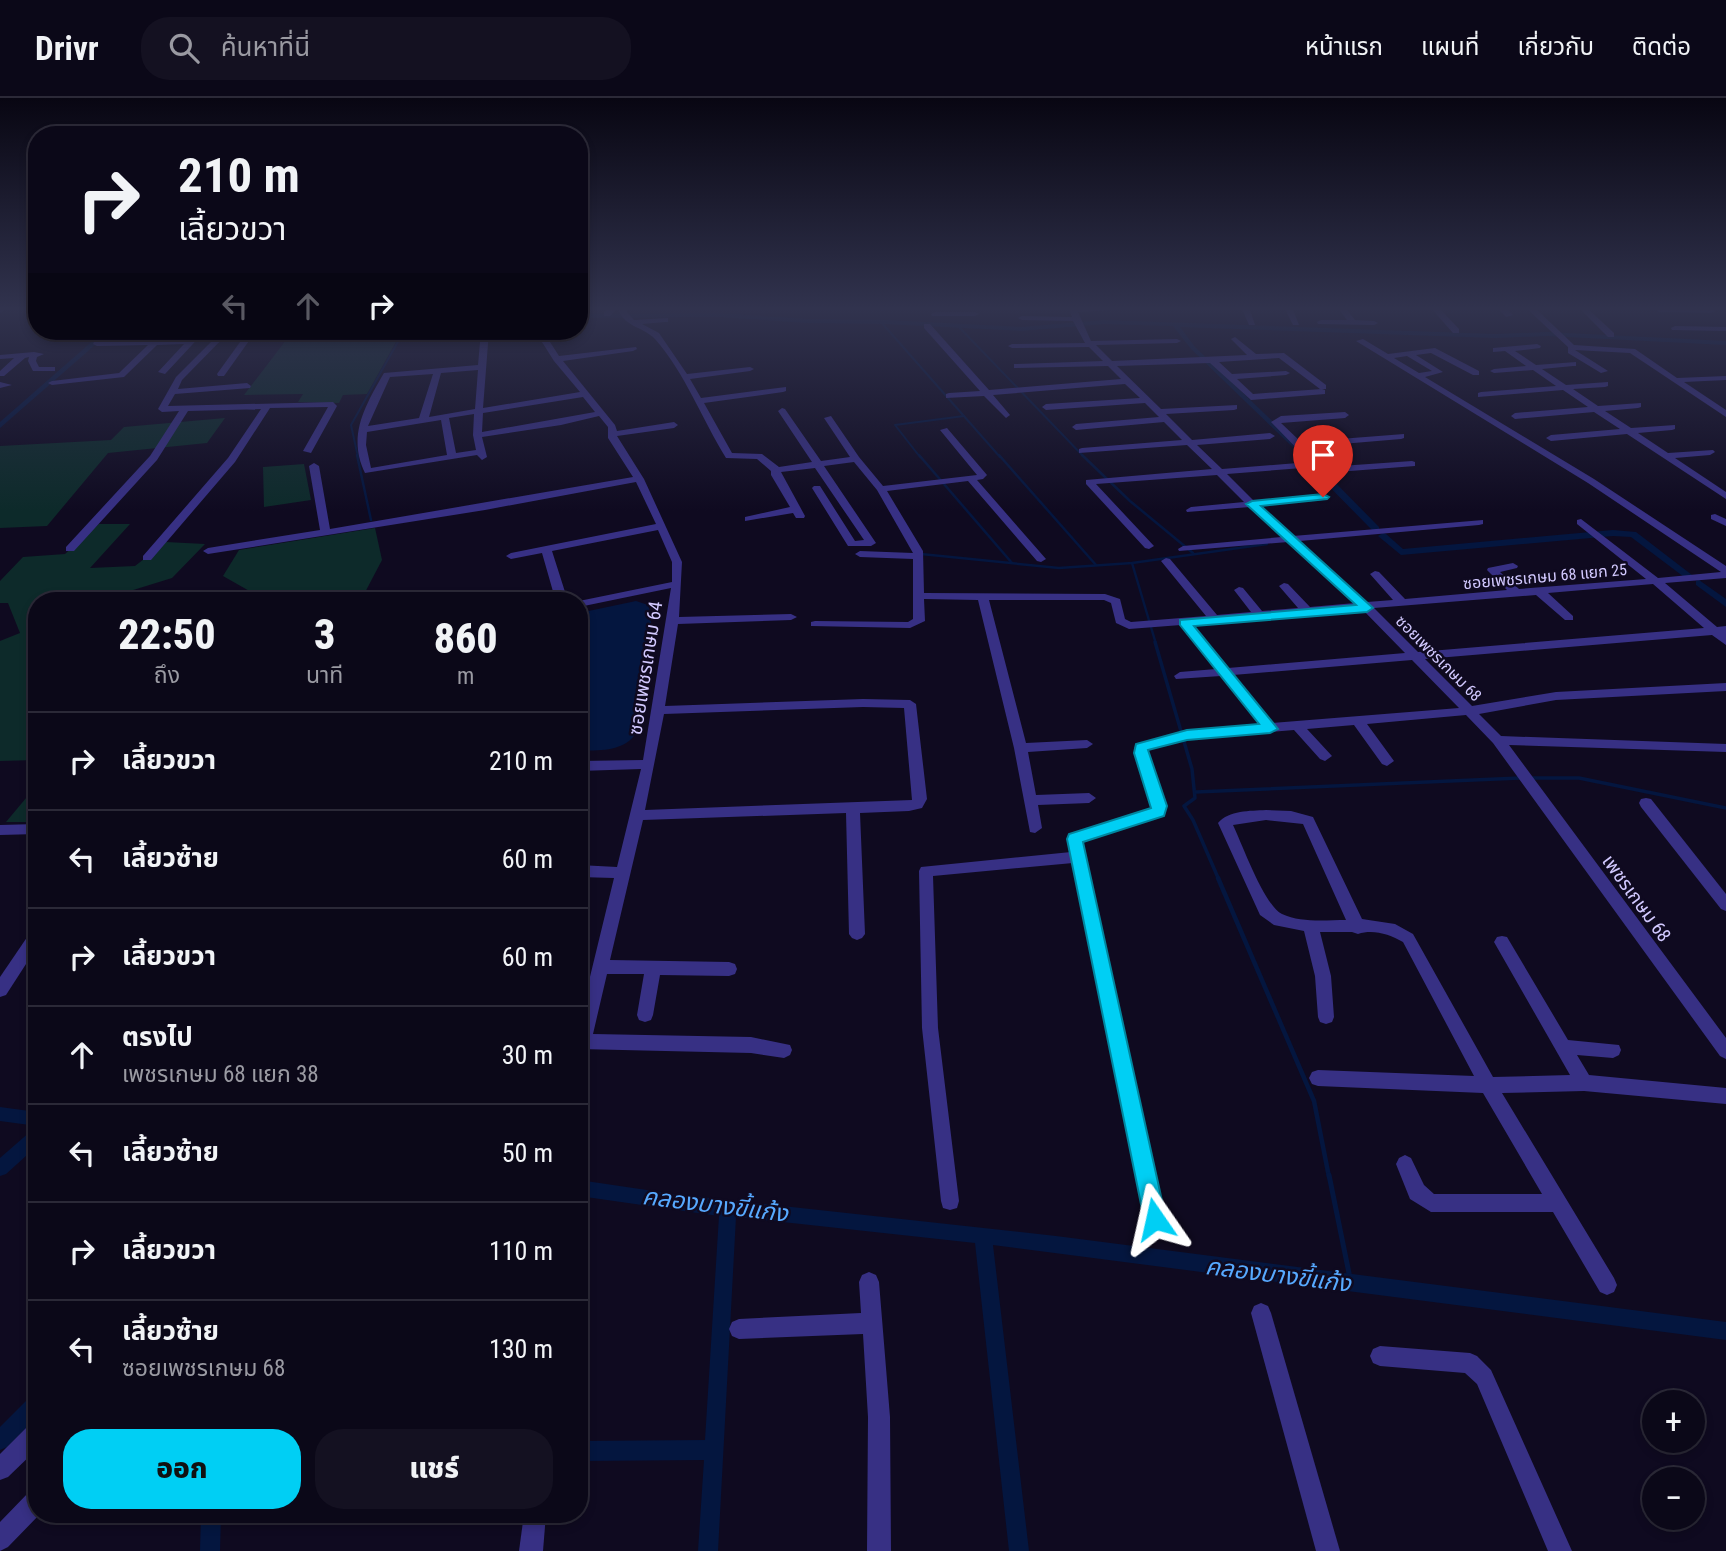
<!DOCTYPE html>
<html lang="th">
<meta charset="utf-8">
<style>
:root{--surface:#0b0818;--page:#141121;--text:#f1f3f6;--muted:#9a9aa2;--line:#2b2937;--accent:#00cff4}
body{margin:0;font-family:"Roboto Condensed","Noto Sans Thai",sans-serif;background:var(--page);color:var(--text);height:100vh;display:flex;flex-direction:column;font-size:26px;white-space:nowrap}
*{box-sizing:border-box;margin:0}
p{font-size:23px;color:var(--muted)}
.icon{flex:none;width:38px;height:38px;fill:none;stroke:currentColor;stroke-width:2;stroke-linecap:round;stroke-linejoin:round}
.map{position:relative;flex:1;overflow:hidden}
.side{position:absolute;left:28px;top:494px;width:560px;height:931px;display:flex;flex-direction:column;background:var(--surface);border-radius:28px;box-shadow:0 4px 10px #0003,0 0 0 2px var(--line)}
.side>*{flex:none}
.guide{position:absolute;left:28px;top:28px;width:560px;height:214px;border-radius:28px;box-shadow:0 4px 10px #0003,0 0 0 2px var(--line);background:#0b0818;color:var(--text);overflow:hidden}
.buttons{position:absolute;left:1642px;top:1292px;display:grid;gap:14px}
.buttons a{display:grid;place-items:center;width:63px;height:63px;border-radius:50%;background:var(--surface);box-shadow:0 4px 10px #0003,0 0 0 2px var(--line);font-size:35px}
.pin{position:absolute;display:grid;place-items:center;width:60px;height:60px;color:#fff;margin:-72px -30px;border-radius:50% 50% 50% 0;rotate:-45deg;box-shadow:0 0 7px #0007}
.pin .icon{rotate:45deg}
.me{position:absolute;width:77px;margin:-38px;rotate:349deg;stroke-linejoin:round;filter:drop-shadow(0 0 5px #0008)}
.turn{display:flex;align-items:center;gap:24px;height:147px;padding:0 35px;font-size:32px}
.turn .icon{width:91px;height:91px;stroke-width:2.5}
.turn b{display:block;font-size:49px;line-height:60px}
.lanes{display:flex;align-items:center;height:66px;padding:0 35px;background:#0003;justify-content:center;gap:35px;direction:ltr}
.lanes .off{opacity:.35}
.eta{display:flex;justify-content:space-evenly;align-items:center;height:119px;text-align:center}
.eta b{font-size:42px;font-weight:800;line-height:49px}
.primary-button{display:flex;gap:14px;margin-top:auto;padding:14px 35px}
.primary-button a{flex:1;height:80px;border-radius:28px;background:var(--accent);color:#111;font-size:28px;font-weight:800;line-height:80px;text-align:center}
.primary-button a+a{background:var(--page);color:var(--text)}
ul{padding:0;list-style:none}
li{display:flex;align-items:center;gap:21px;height:98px;padding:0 35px;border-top:2px solid var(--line)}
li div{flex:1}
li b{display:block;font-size:26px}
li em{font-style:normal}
header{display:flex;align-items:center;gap:42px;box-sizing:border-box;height:98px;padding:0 35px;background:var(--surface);border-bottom:2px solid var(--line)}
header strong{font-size:33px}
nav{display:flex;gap:38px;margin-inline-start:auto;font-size:24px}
.search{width:490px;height:63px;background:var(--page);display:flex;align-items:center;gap:18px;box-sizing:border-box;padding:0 24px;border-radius:28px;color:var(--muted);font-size:26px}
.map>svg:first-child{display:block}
</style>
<header>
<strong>Drivr</strong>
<div class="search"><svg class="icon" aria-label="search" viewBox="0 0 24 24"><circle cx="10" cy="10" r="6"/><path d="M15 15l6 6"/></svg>ค้นหาที่นี่</div>
<nav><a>หน้าแรก</a><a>แผนที่</a><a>เกี่ยวกับ</a><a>ติดต่อ</a></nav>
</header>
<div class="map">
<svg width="1726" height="1453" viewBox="0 0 1726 1453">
<rect width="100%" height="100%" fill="#0f0a20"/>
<g fill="#0d2a2a">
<polygon points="293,233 402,233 367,296 343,297 339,305 298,304 303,296 244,297"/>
<polygon points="225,320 207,345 108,355 47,428 0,430 0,348 111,342 124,329"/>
<polygon points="304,366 311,402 264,409 263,369"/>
<polygon points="99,426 130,426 90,470 135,468 166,444 205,446 172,480 101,502 37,502 37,662 0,663 0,543 20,535 8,505 0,505 0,483 23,459 65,456"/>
<polygon points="375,430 382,462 361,502 265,502 223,478 239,452"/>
<polygon points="37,687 37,724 6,724"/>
</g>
<path fill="#04163f" d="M636,503L648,507C658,531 641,612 634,638C621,654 598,652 579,653V515Z"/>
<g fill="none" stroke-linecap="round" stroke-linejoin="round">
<g stroke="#04163f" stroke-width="2">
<polyline points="881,224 1000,359"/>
<polyline points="958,228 1084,359"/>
<polyline points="358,359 351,327 404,233"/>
<polyline points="920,359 895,327 964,318"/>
</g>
<g stroke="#04163f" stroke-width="2.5">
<polyline points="357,357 371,422"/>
<polyline points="919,357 1012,465"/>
<polyline points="999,357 1096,467"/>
<polyline points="1082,357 1130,403 1193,455"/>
<polyline points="921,456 1059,470 1132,465 1267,446"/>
<polyline points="1132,465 1156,546"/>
</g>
<g stroke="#04163f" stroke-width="3.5">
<polyline points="1155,544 1192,671 1195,700 1184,708 1193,722 1219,782"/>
<polyline points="1532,680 1579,680 1726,710"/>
<polyline points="1196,694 1520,680"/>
</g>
<polyline stroke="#04163f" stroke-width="4.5" points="1218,780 1314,1003 1329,1079"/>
<polyline stroke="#04163f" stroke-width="5" points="1329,1077 1351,1185"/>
<g fill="#04163f" fill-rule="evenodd">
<polygon points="719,215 807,221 886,222 1021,229 1104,222 1495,236 1547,234 1726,243 1726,247 1547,238 1495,240 1180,229 1195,249 1312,361 1313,363 1309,365 1191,251 1173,228 1104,226 1021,233 886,226 807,225 719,219 579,220 579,216"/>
<polygon points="104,233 111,233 0,330 0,324"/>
<polygon points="1312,367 1318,367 1379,429 1379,433 1373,433 1312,371"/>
<polygon points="1613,432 1636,434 1692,477 1690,479 1684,479 1631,439 1613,438 1401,457 1378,438 1383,435 1386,436 1403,451"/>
<polygon points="1699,482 1726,501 1726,509 1696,487 1696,483"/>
<polygon points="0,1009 37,1014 37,1028 0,1023"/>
<polygon points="37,1031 37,1048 6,1076 0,1078 0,1060 31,1033"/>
<polygon points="579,1082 674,1096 1056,1138 1726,1224 1726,1242 993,1147 1029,1453 1009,1453 975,1145 736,1119 718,1453 698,1453 704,1362 579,1363 579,1343 705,1342 719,1118 579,1098"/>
<polygon points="37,1297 37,1319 7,1349 0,1352 0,1329 30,1299"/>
<polygon points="201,1416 221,1416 220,1453 200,1453"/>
</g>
<g fill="#373084" fill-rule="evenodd">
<polygon points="0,209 9,209 0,215"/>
<path d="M610,209H626L627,214L634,222L668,220V224H665L642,226L659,235L687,276L750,269L754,271L750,273L690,281L701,300L786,289V293L783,294L704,305L732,355L762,356L779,369L812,364L778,313L782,310L785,311L821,363L850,359L824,320L831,318L859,359L883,388L977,377L940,332L947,330L987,377L983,381L977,382L1046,461L1041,464L1037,463L968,383L887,393L923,453L924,495L1105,496L1120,501L1125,521L1131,524L1206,518L1161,463L1166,460L1170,461L1217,517L1251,514L1234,492L1239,489L1243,490L1262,513L1298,510L1279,488L1284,485L1288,486L1310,509L1355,505L1288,444L1179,453L1178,451L1183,448L1282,439L1250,409L1187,414L1186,412L1191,409L1244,404L1217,377L1096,386L1154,448L1149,451L1145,450L1086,386V382L1212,371L1187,347L1079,355V351L1082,350L1182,342L1164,324L1076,332L1072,329L1076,326L1159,319L1145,305L1046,312L1042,309L1046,306L1140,300L1125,286L993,297L1010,317L1006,320L984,298L946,300V296L949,295L980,293L924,230V226H930L989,292L1121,281L1108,268L1014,270V266H1017L1103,263L1089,249L1012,250L1008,248L1012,246L1085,245L1073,223L1022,222L1018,220L1022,218L1072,219L1068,209H1185L1182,212L1128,211L1078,214L1091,243L1177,241L1181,243L1177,245L1096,247L1112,263L1247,257L1231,241L1235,239L1256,256L1284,255L1326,287V291H1320L1279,260L1219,264L1232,276L1286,273L1290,275L1286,277L1237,281L1253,296L1322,291L1325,292V296L1251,302L1210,265L1117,268L1161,311L1237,307V311L1234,312L1166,316L1192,342L1270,335L1275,338L1270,341L1197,347L1222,371L1310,364L1271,324L1281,318L1345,314L1349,317L1345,320L1281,325L1301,344L1404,336V340L1401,341L1306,349L1326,369L1412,363L1415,364V368L1324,375L1315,369L1227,376L1254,403L1326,397V401L1323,402L1260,408L1293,438L1483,422V426L1479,427L1300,443L1367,504L1393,502L1370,476L1375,473L1379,474L1405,501L1507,492L1487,472L1488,470L1513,465L1518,468L1517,470L1500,474L1519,491L1646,481L1577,426V422L1581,421L1658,480L1721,474L1588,385L1356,243L1363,241L1388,256L1435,250L1479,273V277H1473L1431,255L1416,257L1443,274L1425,279L1594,381L1726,468V480L1665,485L1717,529L1726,528V547L1712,537L1425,561L1472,608L1556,594L1726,585V593L1556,602L1479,616L1501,638L1726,646V654L1509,647L1726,940V961L1720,958L1493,645L1466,617L1367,626L1394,663L1387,668L1382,666L1354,627L1307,631L1332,658L1325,663L1320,661L1294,632L1187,641L1148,652L1166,713L1164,717L1083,744L1165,1121L1162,1128L1155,1131L1148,1128L1145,1121L1073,765L933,778L938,930L959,1103L957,1110L950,1112L943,1110L941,1103L922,930L919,773L921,769L1071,754L1068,741L1070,737L1151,710L1134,650L1136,647L1187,633L1260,627L1221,578L1176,581L1174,578L1180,574L1216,571L1181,527L1129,531L1116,525L1111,505L1104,502H989L1026,645L1087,642L1093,646L1087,650L1028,654L1036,697L1089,695L1096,700L1089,705L1038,707L1042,730L1035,735L1030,734L1014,650L978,502L924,501L925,523L910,530L811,528V524L815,523L908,524L913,521V461L860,459L855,456L860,453L913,455L877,392L854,364L824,368L876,445L871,448H848L812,390L814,388H820L855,443L864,442L815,370L781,374L805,418L804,420H796L793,415L745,423V419L790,409L771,377V373L757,361L726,360C702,321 685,275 655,241C644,229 621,228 618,209L610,218H604V214ZM1407,258L1432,273L1419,275L1394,260ZM1653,486L1704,530L1418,554L1374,510L1536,497L1565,522H1573V518L1548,495ZM1362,511L1405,555L1228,570L1192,526ZM1412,562L1459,610L1272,625L1233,577Z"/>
<polygon points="878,209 886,209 886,211 882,213"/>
<polygon points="1241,209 1249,209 1255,227 1249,227"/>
<polygon points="1284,209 1292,209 1299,227 1293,227"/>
<polygon points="1337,209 1345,209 1355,222 1374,223 1378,225 1374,227 1318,226 1317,224 1321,222 1347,222"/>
<polygon points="1430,209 1438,209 1459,231 1459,235 1453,235"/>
<polygon points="1497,209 1505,209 1513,217 1506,219"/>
<polygon points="1525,209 1534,209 1574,247 1635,251 1677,280 1726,278 1726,282 1684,284 1726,312 1726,319 1630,255 1575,252 1608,273 1601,275 1568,255 1568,249"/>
<polygon points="1578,209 1586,209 1614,235 1614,239 1608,239"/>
<polygon points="1661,210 1711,211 1715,213 1711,215 1658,214 1657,212"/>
<polygon points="935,214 975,214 979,216 975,218 932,218 931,216"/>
<polygon points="1675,228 1726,229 1726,233 1672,232 1671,230"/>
<polygon points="197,233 205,233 165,276 158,274 184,246 157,247 124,279 52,287 48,285 52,283 119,275 148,247 97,248 93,246 94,244 188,242"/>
<polygon points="222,233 230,233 182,282 178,291 247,285 251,288 250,290 175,296 168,308 333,304 337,308 311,355 303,353 328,309 270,310 235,364 151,462 143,462 143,458 228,360 261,311 188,313 157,362 74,453 66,453 66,449 150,358 179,313 162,314 158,311 176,279"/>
<polygon points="248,233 256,233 224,278 218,278 217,276"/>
<path d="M481,233H489L483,310L580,294L554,263L535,233H543L559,258L636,249L637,251L633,253L563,263L615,327L617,333L674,324L678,327L674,330L617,338L644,381L682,464L679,519L791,516L797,519L791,522L678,526L665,608L863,601L910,602L916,606L927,701L922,710L909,713L860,715L865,836L862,840L857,842L852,840L849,836L846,715L643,722L610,862L729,864L735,866L737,871L735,876L729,878L660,877L653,917L651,922L645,924L639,922L637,917L644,876H607L593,936L751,939L790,947L792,952L790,957L784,960L751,955L579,951V924L614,780L579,779V767L617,769L641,671L579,673V663L643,662L671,490L579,509V503L672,484V464L658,432L552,453L566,497L560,500L554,497L542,455L511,461L506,458L511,455L656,426L636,384L485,412L208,456L203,453L208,450L320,432L309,368L314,365L319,368L330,431L633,379L608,340V329L599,318L561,327L482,339L487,359L482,362L477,357L365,375C347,338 365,308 384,275L478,267ZM478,272L475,311L429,319L441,275ZM433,276L419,320L368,328L390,279ZM583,299L595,314L482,334L483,315ZM474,316L473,337L476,352L456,355L449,320ZM441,322L447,357L371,370L366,347L367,334ZM863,609L904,610L912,702L645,712L664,616Z"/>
<polygon points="1537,246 1541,248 1540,250 1515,253 1536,267 1576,264 1576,268 1573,268 1542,271 1566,287 1608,284 1608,288 1605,289 1573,291 1598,308 1641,305 1641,309 1638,310 1605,313 1631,330 1675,327 1675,331 1672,332 1638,335 1668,355 1713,352 1715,354 1710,357 1675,360 1726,394 1726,401 1627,336 1551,343 1546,340 1551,337 1620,331 1594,314 1515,321 1511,318 1515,315 1588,309 1563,292 1478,299 1478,295 1481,294 1556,288 1533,272 1494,275 1490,273 1494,271 1526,268 1505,253 1493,254 1493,250"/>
<polygon points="34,254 44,256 37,259 36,263 39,269 55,269 55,273 33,273 28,263 29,259 25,260 4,278 0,278 0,273 14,260 0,261 0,257"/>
<polygon points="0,284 12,287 0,290"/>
<polygon points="1715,416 1726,421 1726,428 1711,421 1711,417"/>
<polygon points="1646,700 1651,701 1726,796 1726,813 1721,811 1641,709 1639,705 1641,701"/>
<path d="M1266,712L1291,713L1313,719L1362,821L1395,826L1413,836L1493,979L1570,977L1494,844L1497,839L1502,838L1507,839L1568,942L1619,947L1621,952L1619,957L1613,960L1577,957L1589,977L1726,990V1006L1584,993L1502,995L1614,1180L1617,1187L1614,1194L1607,1197L1600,1194L1553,1114H1431L1410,1101L1396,1066L1399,1060L1405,1057L1411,1060L1424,1087L1434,1096H1542L1483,995L1318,988L1312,986L1309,980L1312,974L1318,972L1474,978L1403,844C1389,836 1373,831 1358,836L1352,834H1320L1331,878L1334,919L1332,924L1326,926L1320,924L1318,919L1315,878L1304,833L1274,827L1260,817L1218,725C1229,712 1250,713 1266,712ZM1266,722L1303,726L1346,822C1326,822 1301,825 1282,816C1264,807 1243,748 1233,727Z"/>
<polygon points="37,726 37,736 0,737 0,727"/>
<polygon points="37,830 37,849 6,897 0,899 0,879 32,832"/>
<polygon points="869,1174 876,1177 879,1184 890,1319 891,1453 867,1453 868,1319 863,1236 739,1241 732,1238 729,1231 732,1224 739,1221 861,1215 859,1184 862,1177"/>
<polygon points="1261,1205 1268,1208 1271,1215 1340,1453 1316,1453 1251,1215 1254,1208"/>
<polygon points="1380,1248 1470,1255 1477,1258 1491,1272 1572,1453 1548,1453 1477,1286 1465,1275 1380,1268 1373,1265 1370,1258 1373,1251"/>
<polygon points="37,1324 37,1351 8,1379 0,1382 0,1356 29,1327"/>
<polygon points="37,1391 37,1416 40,1416 8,1449 0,1453 0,1424 29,1394"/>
<polygon points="524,1416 546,1416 543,1453 519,1453"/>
</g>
</g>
<linearGradient id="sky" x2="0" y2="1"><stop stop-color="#080612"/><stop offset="0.51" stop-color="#31334e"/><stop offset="1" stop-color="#31334e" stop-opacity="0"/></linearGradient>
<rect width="1726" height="413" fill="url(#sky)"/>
<polygon fill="#00cff4" stroke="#00879f" stroke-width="2" points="1323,396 1329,399 1327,401 1261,408 1373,510 1367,514 1194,528 1278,631 1270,635 1187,642 1148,652 1167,708 1164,718 1083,744 1166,1121 1163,1129 1155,1132 1148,1129 1144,1121 1067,741 1069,736 1151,710 1134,655 1136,646 1187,632 1259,626 1180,527 1180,522 1356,507 1246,406 1252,403"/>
<g text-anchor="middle" stroke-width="5" stroke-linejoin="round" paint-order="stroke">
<g font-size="16" fill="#d2c9ff" stroke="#0f0a20">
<text transform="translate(1545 478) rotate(-5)" y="6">ซอยเพชรเกษม 68 แยก 25</text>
<text transform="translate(1439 560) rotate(45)" y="6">ซอยเพชรเกษม 68</text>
</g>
<g font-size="19" fill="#d2c9ff" stroke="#0f0a20">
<text transform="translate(645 570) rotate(-81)" y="7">ซอยเพชรเกษม 64</text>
<text transform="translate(1637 800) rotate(54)" y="7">เพชรเกษม 68</text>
</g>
<g font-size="24" font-style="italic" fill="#57a9ff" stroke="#0f0a20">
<text transform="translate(715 1107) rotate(7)" y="8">คลองบางขี้แก้ง</text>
<text transform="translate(1278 1177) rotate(7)" y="8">คลองบางขี้แก้ง</text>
</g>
</g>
</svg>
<div class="buttons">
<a>+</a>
<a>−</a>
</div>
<div class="pin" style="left:1323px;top:399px;background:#d93025"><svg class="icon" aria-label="arrive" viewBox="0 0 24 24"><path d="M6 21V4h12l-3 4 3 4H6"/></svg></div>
<svg class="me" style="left:1155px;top:1121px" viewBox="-20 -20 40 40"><path d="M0-17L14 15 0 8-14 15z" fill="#00cff4" stroke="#fff" stroke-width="4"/></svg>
<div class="guide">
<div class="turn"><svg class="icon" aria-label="right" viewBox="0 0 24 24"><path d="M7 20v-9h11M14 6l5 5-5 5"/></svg><div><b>210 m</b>เลี้ยวขวา</div></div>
<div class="lanes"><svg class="icon off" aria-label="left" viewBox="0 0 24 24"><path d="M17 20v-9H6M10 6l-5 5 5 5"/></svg><svg class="icon off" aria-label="ahead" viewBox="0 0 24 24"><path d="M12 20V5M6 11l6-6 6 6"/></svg><svg class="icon" aria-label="right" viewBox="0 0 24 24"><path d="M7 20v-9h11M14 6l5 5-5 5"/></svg></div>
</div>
<section class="side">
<div class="eta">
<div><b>22:50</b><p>ถึง</p></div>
<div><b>3</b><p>นาที</p></div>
<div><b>860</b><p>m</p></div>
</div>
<ul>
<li><svg class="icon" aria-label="right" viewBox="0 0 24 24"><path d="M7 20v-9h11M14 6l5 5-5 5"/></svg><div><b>เลี้ยวขวา</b></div><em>210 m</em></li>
<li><svg class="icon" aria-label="left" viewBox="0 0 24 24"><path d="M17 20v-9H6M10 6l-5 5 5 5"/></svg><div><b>เลี้ยวซ้าย</b></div><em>60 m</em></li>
<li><svg class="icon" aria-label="right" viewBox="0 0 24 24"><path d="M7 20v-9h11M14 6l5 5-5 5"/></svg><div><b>เลี้ยวขวา</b></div><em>60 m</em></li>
<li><svg class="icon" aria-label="ahead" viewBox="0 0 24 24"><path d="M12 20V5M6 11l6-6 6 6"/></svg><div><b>ตรงไป</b><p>เพชรเกษม 68 แยก 38</p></div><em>30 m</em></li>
<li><svg class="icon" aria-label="left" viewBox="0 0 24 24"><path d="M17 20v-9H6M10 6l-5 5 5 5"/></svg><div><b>เลี้ยวซ้าย</b></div><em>50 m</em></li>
<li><svg class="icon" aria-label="right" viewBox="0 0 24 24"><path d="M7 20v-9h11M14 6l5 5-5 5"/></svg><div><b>เลี้ยวขวา</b></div><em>110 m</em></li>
<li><svg class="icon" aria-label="left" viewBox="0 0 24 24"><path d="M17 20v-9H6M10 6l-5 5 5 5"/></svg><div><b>เลี้ยวซ้าย</b><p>ซอยเพชรเกษม 68</p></div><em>130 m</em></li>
</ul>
<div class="primary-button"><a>ออก</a><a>แชร์</a></div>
</section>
</div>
